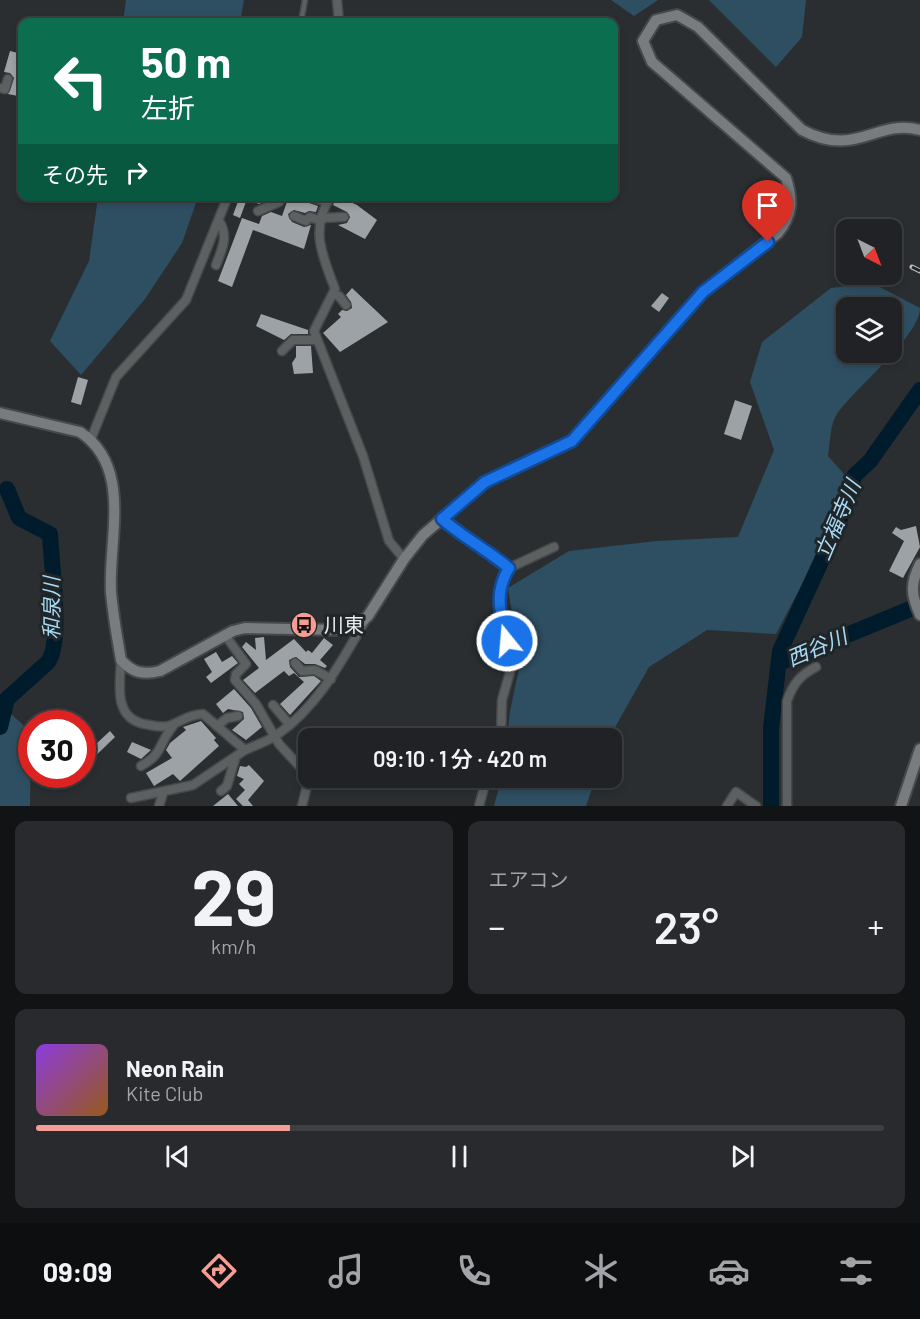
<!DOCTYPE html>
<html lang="ja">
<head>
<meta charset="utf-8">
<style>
  :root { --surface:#202225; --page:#282a2d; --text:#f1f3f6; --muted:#a2a4a7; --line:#3d3f42; --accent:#f59c95 }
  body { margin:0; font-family:Barlow,"Noto Sans JP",sans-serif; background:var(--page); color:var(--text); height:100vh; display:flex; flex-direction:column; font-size:22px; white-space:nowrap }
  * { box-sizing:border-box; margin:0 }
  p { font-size:20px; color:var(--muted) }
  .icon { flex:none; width:33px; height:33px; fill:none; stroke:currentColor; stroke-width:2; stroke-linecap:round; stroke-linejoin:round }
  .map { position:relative; height:806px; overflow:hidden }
  .sheet { display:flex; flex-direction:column; gap:15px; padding:15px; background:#121314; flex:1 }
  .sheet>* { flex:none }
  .banner { position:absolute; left:18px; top:18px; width:600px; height:183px; border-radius:12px; box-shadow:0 3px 9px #0003,0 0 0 2px var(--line); background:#0b6e4f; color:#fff; overflow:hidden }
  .needle { width:39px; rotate:138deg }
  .tools { position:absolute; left:836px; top:219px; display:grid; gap:12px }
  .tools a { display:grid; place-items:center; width:66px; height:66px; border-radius:12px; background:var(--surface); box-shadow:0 3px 9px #0003,0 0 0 2px var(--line); font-size:30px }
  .speed { position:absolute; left:18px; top:710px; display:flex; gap:12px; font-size:30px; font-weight:700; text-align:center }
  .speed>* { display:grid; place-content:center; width:78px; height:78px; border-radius:50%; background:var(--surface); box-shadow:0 3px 9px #0003,0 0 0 2px var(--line); line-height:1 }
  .speed .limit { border:9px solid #d22; background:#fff; color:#111 }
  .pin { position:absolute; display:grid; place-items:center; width:51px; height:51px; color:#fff; margin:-62px -26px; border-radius:50% 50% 50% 0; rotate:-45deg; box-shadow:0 0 6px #0007 }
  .pin .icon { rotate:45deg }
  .me { position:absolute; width:66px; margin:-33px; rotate:343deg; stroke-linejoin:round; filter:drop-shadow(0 0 4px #0008) }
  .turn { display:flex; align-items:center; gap:21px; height:126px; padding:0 24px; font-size:27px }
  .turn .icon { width:78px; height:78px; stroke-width:2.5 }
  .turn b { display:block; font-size:42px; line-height:51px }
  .then { display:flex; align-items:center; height:57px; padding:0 24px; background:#0003; gap:12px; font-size:22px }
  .big { font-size:45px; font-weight:600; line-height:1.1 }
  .sheet .card { flex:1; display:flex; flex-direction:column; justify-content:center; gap:9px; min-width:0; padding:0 21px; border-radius:12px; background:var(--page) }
  .sheet .dial { align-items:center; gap:0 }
  .dial b { font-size:78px; line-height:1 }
  .song { display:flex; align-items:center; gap:18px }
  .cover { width:72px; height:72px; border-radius:9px; background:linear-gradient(135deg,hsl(270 70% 55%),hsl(30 70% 35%)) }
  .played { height:6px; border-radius:3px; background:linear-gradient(90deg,var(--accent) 30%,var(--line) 30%) }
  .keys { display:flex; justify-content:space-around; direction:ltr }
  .heat { display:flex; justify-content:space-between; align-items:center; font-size:33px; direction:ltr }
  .sheet .tiles { flex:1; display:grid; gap:15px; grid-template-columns:1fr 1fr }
  .card:last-child { grid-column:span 2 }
  .trip { position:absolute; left:298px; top:728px; width:324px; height:60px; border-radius:12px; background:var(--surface); box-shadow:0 3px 9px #0003,0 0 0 2px var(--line); font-weight:600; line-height:60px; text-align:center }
  .dock { display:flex; height:96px; justify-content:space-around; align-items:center; background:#0d0e0f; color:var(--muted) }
  .dock .icon { width:42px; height:42px }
  .dock .current { color:var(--accent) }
  .dock b { font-size:27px; color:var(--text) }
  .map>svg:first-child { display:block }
  .green { fill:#2e4f62; fill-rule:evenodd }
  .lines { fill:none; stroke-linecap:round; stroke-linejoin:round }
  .river { stroke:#001c2c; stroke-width:16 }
  .building { fill:#9ca2a5 }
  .lane-casing { stroke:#45494b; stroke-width:7 }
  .street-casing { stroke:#45494b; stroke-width:11 }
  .secondary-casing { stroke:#45494b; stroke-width:14 }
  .lane { stroke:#5d6061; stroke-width:4 }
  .street { stroke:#5d6061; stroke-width:8 }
  .secondary { stroke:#787c7e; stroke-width:10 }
  .rail-casing { stroke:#bec1c3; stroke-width:5 }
  .rail { stroke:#202527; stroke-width:3; stroke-dasharray:9; stroke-linecap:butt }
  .route-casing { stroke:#114b97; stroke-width:15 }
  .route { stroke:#1a73e8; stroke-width:10 }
  .labels { text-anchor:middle; stroke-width:6; stroke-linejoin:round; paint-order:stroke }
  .poi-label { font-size:20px; fill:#e9ecee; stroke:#202527; text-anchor:start }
  .water-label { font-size:21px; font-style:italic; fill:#a8daf7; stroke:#202527 }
</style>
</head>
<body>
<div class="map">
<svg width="920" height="806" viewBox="0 0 920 806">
  <rect width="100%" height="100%" fill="#2a2e31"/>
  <g class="green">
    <polygon points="126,0 244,0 240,22 123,22"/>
    <polygon points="611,0 658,0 634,16"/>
    <polygon points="709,0 806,0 802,37 776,67"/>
    <polygon points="98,197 198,197 182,243 145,299 81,375 50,341 89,261"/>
    <path d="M872 283 920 308C920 336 854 389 837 414 830 424 830 444 828 456L851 482 831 529 776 634 707 630 649 667 609 738H507L510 711 520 664 508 588 569 551 657 541 738 537 774 450 750 382 762 342 831 288ZM846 308H891V352H846Z"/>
    <polygon points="0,704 31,732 30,806 0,806"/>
    <polygon points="502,777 596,777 586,806 494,806"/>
  </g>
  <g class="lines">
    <g class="river">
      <polyline points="779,663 920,605"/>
      <path d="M0 727 7 699 48 662C63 642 51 563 50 534L19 518 7 489"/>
      <polyline points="771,806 771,728 780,651 837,527 855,475 870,461 920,390"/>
    </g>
  </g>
  <g class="building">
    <polygon points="10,51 22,54 17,84 20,85 18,96 8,94 14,78 10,73 4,72"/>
    <polygon points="240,196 266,196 265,201 259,204 247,199 240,218 233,215"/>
    <polygon points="289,196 302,196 306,202 318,206 316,212 309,211 305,213 294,210 288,214 292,222 304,227 311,225 304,249 253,230 232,287 218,281 242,218 259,224 262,216 271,212 282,216"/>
    <polygon points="337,196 357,205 377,220 365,239 338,225 347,223 350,217 347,212 333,205"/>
    <polygon points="352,288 388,322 340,352 323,333 341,317 338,314 342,310 347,311 352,308 351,302 346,295"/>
    <polygon points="662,293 669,298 659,312 651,306"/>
    <polygon points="261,314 308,330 308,334 291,334 284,340 256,326"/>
    <polygon points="296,346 311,346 313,373 294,374 292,363 296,357"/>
    <polygon points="78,377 88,380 81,405 71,402"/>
    <polygon points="735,400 752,406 741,440 724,434"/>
    <polygon points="916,526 920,547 903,578 889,571 904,541 892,533 896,527 901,530"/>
    <polygon points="264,637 266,660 294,639 306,652 308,650 312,653 324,638 333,645 320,660 327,666 325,668 315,664 305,664 296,657 289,660 290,667 299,677 314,676 321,681 290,715 280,704 304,682 294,673 289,676 284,671 255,693 243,680 259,668 242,647 246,642 256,650 255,638"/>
    <polygon points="216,652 222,662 232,656 238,663 211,683 206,677 212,672 204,659"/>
    <polygon points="234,689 251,708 262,727 246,740 232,730 244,719 243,712 228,709 223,713 216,704"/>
    <polygon points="201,721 216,738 214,740 219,746 180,781 173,774 154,786 146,773 172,758 166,750 170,743 186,730 183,727"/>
    <polygon points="110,731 115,737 82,769 82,757"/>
    <polygon points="132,742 151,750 141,759 127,752"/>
    <polygon points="249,765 264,781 248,800 253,806 243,806 236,799 245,790 239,784 244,779 237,776 240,766 246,767"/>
    <polygon points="228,794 238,806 213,806"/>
  </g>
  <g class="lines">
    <g class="lane-casing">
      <polyline id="lane" points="301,22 305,0"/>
    </g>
    <g class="street-casing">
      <g id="street">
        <polyline points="337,0 339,22"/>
        <polyline points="0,88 5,89 8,79"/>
        <polyline points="308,196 327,202"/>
        <path d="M331 196C309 229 323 257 335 289L314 331 363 456 389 541 404 559"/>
        <polyline points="258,211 279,202 283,196"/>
        <polyline points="294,216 306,221 310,217 321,221"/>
        <polyline points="322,218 344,217"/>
        <path d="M216 265C222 249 229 236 219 221"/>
        <polyline points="333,294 339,296 346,305"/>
        <polyline points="282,351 293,340 317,340"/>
        <polyline points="91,439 116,377 186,300 228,196"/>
        <path d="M442 519C463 537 487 550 509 568L502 580 498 600 499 613 512 665 502 700 501 738"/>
        <polyline points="509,568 554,547"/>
        <polyline points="225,635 246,664 236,674 235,680 256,704 279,744 303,770 307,786 302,806"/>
        <path d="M121 660C120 684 113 717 144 724 151 725 161 728 168 726 182 722 186 715 203 714L245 750C256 745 269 741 278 734 318 706 341 662 365 621"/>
        <polyline points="295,663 302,671 315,670 331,679"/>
        <polyline points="273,705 289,724"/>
        <polyline points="217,726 227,718 238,716"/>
        <path d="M141 766C164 753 158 744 173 726"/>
        <polyline points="221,791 227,786 235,759"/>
        <polyline points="131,798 193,785 245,750"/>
        <polyline points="159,806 163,793"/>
        <polyline points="479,806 487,777"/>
        <polyline points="727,806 736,792 756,806"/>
        <path d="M787 806V701C793 684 800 675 816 667"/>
      </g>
    </g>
    <g class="secondary-casing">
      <g id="secondary">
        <path d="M0 413 80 432C133 467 108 539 111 592 113 615 117 637 121 660 133 673 143 675 160 671L233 631 245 628 341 630 357 626 368 616 404 559 423 535 485 482 572 441 703 292 778 233C793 214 793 200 786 178L652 62 643 41 656 20 677 15 698 27 802 130C857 159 876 118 920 130"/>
        <path d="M920 564C910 584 911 595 920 615"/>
        <polyline points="901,806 920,749"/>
      </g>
    </g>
    <use href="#lane" class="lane"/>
    <use href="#street" class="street"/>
    <use href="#secondary" class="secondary"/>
    <g class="rail-casing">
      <polyline id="rail" points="912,267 920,271"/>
    </g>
    <use href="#rail" class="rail"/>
  </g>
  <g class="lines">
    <g class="route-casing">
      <path id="route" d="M507 641C501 614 493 594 509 568 487 550 463 537 442 519L485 482 572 441 703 292 768 242"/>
    </g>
    <use href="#route" class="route"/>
  </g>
  <defs>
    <g id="bus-disc" transform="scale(1.35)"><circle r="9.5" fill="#f59c95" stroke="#202527"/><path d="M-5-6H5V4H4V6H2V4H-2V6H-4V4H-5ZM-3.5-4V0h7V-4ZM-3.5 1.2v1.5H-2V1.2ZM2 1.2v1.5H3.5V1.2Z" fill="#111"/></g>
  </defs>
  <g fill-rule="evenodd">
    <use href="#bus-disc" x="304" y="625"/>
  </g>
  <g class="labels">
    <g class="poi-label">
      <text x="324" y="632">川東</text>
    </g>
    <g class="water-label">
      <text transform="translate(838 520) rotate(-67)" y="7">立福寺川</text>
      <text transform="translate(52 608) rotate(-90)" y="7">和泉川</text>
      <text transform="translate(817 648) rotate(-23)" y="7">西谷川</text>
    </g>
  </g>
</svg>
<div class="tools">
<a><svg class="needle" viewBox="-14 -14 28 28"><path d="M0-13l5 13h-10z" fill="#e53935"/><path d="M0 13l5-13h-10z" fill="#a2a4a7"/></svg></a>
<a><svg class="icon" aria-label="layers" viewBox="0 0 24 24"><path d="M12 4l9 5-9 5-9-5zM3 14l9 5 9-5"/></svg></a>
</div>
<div class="speed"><div class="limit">30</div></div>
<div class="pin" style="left:768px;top:242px;background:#d93025"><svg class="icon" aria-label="arrive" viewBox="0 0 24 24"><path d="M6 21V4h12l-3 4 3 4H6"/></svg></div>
<svg class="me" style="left:507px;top:641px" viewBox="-20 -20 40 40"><circle r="17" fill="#1a73e8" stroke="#fff" stroke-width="3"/><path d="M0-11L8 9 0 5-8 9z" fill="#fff"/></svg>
<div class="trip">09:10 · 1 分 · 420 m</div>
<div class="banner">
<div class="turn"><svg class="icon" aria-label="left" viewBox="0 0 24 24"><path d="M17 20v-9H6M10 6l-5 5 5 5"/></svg><div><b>50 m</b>左折</div></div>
<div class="then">その先<svg class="icon" aria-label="right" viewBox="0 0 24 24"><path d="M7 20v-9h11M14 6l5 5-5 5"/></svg></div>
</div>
</div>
<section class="sheet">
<div class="tiles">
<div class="card dial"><b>29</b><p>km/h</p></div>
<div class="card"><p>エアコン</p>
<div class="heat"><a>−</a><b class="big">23°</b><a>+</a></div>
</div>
<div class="card">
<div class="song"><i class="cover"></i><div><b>Neon Rain</b><p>Kite Club</p></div></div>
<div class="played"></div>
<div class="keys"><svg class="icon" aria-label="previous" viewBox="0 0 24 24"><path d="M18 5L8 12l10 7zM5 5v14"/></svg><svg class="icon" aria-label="pause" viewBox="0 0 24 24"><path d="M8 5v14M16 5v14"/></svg><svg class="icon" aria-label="next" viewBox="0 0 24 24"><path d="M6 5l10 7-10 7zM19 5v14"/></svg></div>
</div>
</div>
</section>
<nav class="dock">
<b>09:09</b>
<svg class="icon current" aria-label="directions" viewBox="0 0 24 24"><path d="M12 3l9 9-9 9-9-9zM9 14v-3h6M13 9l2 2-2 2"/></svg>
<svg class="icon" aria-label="music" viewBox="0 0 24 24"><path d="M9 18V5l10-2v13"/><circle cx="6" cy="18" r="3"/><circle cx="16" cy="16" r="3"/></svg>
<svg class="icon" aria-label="phone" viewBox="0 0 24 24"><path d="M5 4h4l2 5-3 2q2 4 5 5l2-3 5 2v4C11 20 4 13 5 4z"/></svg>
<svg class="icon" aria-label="climate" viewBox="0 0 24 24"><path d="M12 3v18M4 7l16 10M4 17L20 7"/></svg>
<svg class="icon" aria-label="car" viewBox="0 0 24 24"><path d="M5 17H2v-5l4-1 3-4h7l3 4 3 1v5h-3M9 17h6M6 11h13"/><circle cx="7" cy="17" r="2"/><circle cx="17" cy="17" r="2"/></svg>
<svg class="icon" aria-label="filters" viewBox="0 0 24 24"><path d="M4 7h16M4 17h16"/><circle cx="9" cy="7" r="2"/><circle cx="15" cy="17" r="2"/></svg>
</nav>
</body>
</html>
